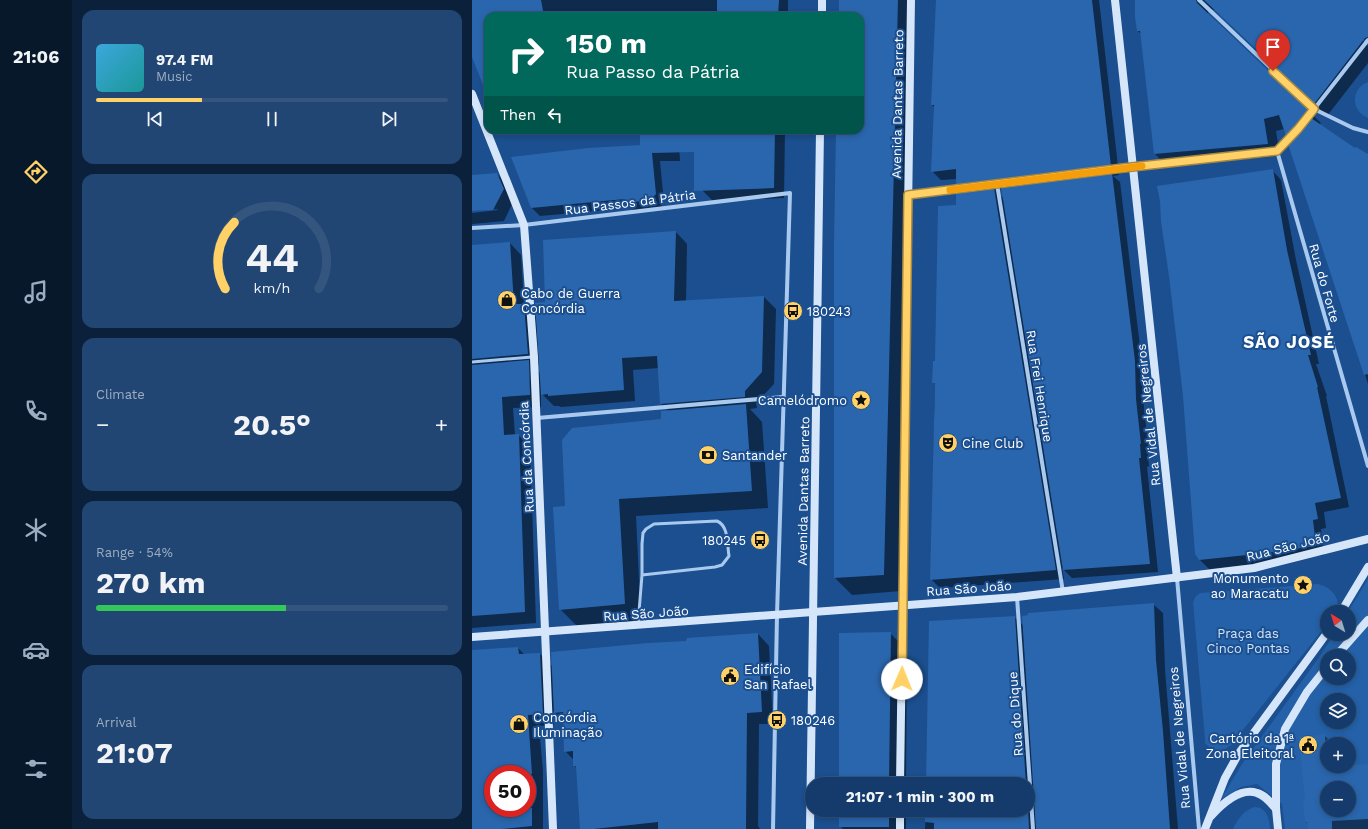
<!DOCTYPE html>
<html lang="en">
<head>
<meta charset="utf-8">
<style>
  :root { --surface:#143b6b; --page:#214673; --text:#f1f3f6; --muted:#9dadc1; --line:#33557e; --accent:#ffd166 }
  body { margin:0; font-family:"Work Sans",sans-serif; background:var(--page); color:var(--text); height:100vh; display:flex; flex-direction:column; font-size:15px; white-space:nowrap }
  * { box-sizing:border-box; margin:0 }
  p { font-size:13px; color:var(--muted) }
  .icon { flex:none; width:22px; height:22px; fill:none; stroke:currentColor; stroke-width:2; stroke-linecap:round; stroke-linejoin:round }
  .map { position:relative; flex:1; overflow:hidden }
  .details { display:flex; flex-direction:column; gap:10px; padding:10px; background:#0b203b; width:400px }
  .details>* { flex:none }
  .guide { position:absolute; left:12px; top:12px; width:380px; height:122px; border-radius:12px; box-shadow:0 2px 6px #0003,0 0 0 1px var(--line); background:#00695c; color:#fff; overflow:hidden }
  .needle { width:26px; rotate:322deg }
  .buttons { position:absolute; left:848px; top:605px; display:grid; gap:8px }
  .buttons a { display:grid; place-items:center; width:36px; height:36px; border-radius:50%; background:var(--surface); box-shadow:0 2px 6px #0003,0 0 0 1px var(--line); font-size:20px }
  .speed { position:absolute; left:12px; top:765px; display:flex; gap:8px; font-size:20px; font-weight:700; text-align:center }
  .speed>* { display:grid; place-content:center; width:52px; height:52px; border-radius:50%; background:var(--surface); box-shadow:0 2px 6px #0003,0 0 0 1px var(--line); line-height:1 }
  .speed .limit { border:6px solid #d22; background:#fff; color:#111 }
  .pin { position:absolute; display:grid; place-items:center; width:34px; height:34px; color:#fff; margin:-41px -17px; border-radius:50% 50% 50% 0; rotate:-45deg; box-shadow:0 0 4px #0007 }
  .pin .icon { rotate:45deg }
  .me { position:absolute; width:44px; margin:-22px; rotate:1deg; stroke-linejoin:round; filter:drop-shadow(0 0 3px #0008) }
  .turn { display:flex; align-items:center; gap:14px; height:84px; padding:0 16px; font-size:18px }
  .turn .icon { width:52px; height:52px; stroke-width:2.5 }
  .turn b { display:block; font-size:28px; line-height:34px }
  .then { display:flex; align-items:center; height:38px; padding:0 16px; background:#0003; gap:8px; font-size:15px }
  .big { font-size:30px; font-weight:700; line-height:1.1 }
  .details .widget { flex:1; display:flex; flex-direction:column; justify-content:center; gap:6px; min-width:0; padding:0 14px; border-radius:12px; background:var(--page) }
  .details .dial { align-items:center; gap:0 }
  .dial svg { height:104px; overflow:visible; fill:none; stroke:var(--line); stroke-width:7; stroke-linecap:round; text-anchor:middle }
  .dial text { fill:var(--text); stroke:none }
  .song { display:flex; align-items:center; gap:12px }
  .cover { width:48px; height:48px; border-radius:6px; background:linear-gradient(135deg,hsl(200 70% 55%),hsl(180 70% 35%)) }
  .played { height:4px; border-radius:2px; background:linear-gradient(90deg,var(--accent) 30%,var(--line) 30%) }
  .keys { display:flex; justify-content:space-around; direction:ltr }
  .heat { display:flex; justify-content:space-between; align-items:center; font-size:22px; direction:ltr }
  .charge { height:6px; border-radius:3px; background:linear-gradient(90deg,#34c759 54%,var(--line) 0) }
  .trip { position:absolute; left:333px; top:777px; width:230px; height:40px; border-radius:20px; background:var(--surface); box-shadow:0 2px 6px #0003,0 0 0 1px var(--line); font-weight:700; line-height:40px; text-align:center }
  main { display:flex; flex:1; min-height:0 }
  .dock { display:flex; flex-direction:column; width:72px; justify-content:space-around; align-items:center; background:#08182b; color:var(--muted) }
  .dock .icon { width:28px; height:28px }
  .dock .current { color:var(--accent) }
  .dock b { font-size:18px; color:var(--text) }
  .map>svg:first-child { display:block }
  .green { fill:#2461a8; fill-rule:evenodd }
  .shadow { fill:#0007; fill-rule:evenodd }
  .building { fill:#2a66ad; fill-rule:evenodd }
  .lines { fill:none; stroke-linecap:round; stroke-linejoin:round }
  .lane { stroke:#a9c9ee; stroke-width:3 }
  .street { stroke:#a9c9ee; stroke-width:4 }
  .secondary { stroke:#d6e6fa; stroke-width:8 }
  .route-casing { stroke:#a68842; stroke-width:10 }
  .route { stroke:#ffd166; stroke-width:7 }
  .slow { stroke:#f59e0b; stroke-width:7 }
  .labels { text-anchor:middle; stroke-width:4; stroke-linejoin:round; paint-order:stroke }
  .street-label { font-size:13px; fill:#fff; stroke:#1b4f8f }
  .poi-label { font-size:13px; fill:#fff; stroke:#1b4f8f; text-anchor:start }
  .park-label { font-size:13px; fill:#cfe3fa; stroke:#1b4f8f }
  .district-label { font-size:17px; font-weight:bold; letter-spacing:1px; fill:#fff; stroke:#1b4f8f }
</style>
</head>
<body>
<main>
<nav class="dock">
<b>21:06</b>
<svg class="icon current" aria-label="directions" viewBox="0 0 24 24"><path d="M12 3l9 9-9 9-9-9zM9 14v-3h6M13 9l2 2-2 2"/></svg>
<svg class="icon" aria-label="music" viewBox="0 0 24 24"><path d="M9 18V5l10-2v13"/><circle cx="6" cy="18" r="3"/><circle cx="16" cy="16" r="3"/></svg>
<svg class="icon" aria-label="phone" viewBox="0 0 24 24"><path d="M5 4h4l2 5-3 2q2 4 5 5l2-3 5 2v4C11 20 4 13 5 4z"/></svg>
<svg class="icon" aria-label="climate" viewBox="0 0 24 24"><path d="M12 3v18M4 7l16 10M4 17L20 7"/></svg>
<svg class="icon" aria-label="car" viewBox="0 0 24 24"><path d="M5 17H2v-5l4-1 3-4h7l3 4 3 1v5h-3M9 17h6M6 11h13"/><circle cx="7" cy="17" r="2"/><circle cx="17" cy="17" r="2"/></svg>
<svg class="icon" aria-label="filters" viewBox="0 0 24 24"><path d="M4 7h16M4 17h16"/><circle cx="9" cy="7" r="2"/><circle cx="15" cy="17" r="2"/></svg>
</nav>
<section class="details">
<div class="widget">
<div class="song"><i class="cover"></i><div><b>97.4 FM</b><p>Music</p></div></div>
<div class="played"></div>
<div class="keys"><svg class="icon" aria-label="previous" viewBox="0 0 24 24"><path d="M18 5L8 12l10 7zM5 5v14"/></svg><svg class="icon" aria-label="pause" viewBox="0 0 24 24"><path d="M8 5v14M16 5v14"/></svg><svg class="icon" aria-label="next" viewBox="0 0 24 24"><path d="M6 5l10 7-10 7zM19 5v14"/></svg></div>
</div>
<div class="widget dial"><svg viewBox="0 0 100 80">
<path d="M14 69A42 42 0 1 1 86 69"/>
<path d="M14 69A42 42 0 0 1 21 18" stroke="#ffd166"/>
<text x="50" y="56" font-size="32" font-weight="700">44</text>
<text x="50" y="72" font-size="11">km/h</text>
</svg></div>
<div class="widget"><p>Climate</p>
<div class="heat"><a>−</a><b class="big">20.5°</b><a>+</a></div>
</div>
<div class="widget"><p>Range · 54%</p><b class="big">270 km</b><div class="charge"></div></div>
<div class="widget"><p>Arrival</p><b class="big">21:07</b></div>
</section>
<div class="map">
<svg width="896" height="829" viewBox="0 0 896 829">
  <rect width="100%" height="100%" fill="#1b4f8f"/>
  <g class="green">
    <path d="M896 82V118C879 111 878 89 896 82Z"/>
    <path d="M896 579V829H813L810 804 785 784 769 787 749 799 770 764 848 656 862 634H877L876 612ZM855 656H877V678H855ZM855 700H877V722H855ZM855 744H877V766H855ZM855 788H877V810H855Z"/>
    <path d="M846 584C859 587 870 598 864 612H855V624L759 745 750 751 739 749 733 743V739L721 603 723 597 728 593Z"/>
    <path d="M782 807C795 807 797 818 798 829H761C766 819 771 811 782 807Z"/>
  </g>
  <g class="shadow">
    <polygon points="0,0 316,0 316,16 16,16 16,95 0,53"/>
    <polygon points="368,0 443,0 429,591 380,595 363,578 363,242 365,130 388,130 388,16 368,16"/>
    <path d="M465 0H627L647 175 641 176 648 182 671 371 672 408 677 452H676L677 466 675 467 686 572 600 578 590 568 592 579 468 588 459 579 463 384 462 382 485 206 492 192 485 185V179L469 180 460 171 463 108 460 105ZM530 189 532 199 523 190Z"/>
    <polygon points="664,0 896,0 896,39 891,40 896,46 896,63 855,116 743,10 737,9 736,13 736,15 849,123 847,125 896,157 896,384 820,141 815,136 812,129 804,131 808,156 695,166 683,154 669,34 666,31"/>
    <polygon points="169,130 206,130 208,161 188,161 192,203 186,209 162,211 159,208 68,216 59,207 169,146"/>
    <polygon points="230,130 313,130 312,198 241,201 231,191"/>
    <polygon points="800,170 809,180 824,260 847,364 844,364 855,396 854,396 877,507 852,512 854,528 849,529 852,555 803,562 737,569 728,560"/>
    <polygon points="25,174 36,185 42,200 32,221 0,224 0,213 26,210 25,209 0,211 0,176"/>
    <path d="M204 232 215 244 214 302 292 297 304 309 302 384 284 403 285 408 278 409 290 422 296 508 164 516 169 621 105 626 88 609 94 507 190 420 197 411 189 404 187 368 161 370 163 401 89 407 87 406H82L69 393V407L41 408 43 435H46L58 446 64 623 0 628V246L38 243 49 255 52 305 65 318 74 303ZM68 365 69 374 61 366Z"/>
    <polygon points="681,604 691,613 693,670 706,829 453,829 454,810 556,810 556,784 454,784 542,617 552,626"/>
    <polygon points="418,633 435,650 434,784 368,784"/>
    <path d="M286 634 297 646 301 724H287L286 826 288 829H109L105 768 102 765V760L93 751V722L81 711 82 725 67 726 71 771V829H0V651L46 648 53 655 68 654 81 667 215 642ZM21 774H55V808H21Z"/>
    <path d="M852 735 861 744H855V766L896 765V829H837L836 824 834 822V802ZM855 788H877V810H855Z"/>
    <polygon points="368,810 434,810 434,829 371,829 368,826"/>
  </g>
  <g class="building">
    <polygon points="0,0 69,0 72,16 16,16 15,95 0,57"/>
    <polygon points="245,0 307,0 306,16 245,16"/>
    <polygon points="367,0 426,0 412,575 362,578 362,242 364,130 388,130 388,16 367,16"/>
    <polygon points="464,0 620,0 639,166 484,185 484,169 459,172 462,105 459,105"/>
    <polygon points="663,0 724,0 725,3 837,109 814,136 807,115 792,119 796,144 682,154 668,31 665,31 663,17"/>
    <polygon points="732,0 896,0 896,37 893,38 842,104"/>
    <polygon points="839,118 883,148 884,147 896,154 896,374 892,375 816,144"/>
    <polygon points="168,130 303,130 302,188 222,191 222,152 180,153 184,194 178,200 152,203 153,199 59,208 39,157 116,148 168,145"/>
    <polygon points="801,169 815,250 839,355 836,355 846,387 845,387 869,498 843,503 846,519 841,520 844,546 794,553 727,560 723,554 711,396 697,276 689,222 688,201 685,186"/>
    <polygon points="25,173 32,189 21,210 0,211 0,175"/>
    <polygon points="640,173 663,361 664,399 669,444 668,444 669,458 667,458 678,564 591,570 529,187"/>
    <polygon points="522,188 584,570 458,580 463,383 460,383 461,361 463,361 466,206 484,205 484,192"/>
    <polygon points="204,231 202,301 292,296 290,372 273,391 273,397 188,404 185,356 150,358 152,390 76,396 76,394 69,395 63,303 73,302 71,240"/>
    <polygon points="38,242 42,304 52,304 56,354 0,359 0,245"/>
    <polygon points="57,360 58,395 30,397 32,435 47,434 53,612 0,616 0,365"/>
    <polygon points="274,404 280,491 147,499 153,604 87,610 81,507 93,506 90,440 100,428 189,419 189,411"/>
    <polygon points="682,603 684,660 691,731 698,829 564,829 550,616 556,615 556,613"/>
    <polygon points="543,616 554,784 454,784 457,621"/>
    <polygon points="419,632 417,784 367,784 367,633"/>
    <polygon points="286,633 290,712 275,713 274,829 186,829 186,822 122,829 108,829 104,766 101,766 101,751 92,752 91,712 82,713 79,652 176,643 214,641 215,638"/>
    <polygon points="46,647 47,654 68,653 71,714 56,715 60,774 21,774 21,808 60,808 60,826 30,829 0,829 0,650"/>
    <path d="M853 734 855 767 896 764V819L860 821V829H836L835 822H833L831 801H833L827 737ZM855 788H877V810H855Z"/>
    <polygon points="556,807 557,829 462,829 462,823 453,822 453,810 556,810"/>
    <rect x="367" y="810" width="50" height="17"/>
  </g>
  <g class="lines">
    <g class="lane">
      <polyline points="0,362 60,357"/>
      <path d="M166 624 170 575V544L171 533 174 529 182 524 245 521C257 526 255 545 257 556L250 565 243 567 170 575"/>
    </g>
    <g class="street">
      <polyline points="727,0 842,109 881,128 896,132"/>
      <polyline points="805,151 896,466"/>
      <polyline points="525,184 591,592"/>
      <polyline points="436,195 651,168 805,151 832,122 896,40"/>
      <polyline points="0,228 52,225 318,193 305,615 301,829"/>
      <polyline points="65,418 311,397"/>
      <polyline points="705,578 727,829"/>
      <polyline points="545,597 561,829"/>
    </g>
    <g class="secondary">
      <polyline points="643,0 705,578"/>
      <polyline points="350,16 350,0"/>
      <polyline points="0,94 52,225 62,357 81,829"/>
      <polyline points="869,612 896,567"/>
      <polyline points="0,637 545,597 782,568 896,539"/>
      <polyline points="864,656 896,620"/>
      <polyline points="428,784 439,0"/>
      <path d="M739 816C750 804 768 787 785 793 793 795 799 803 804 809"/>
      <polyline points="338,829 348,130"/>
      <polyline points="428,829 428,810"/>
      <polyline points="733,829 753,778 767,753 855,633"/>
      <polyline points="806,829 804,809 804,764 813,729 835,692 855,667"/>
    </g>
  </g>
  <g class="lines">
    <g class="route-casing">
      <polyline id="route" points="430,679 436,195 651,168 805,151 826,129 842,109 801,71"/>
    </g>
    <use href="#route" class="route"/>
    <polyline class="slow" points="478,190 670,166"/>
  </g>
  <defs>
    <g id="shop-disc" transform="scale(1)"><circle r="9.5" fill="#ffd166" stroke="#1b4f8f"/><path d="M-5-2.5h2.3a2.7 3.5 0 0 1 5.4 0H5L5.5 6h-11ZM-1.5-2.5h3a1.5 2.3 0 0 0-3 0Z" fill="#111"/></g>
    <g id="bus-disc" transform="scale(1)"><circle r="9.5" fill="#ffd166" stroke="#1b4f8f"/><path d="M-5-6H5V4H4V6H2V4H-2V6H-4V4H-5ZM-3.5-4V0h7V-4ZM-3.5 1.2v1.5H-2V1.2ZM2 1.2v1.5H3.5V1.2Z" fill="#111"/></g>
    <g id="sight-disc" transform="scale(1)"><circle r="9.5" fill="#ffd166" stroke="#1b4f8f"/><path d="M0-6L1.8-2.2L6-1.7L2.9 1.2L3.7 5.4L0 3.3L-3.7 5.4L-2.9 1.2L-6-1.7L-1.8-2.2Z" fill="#111"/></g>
    <g id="theatre-disc" transform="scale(1)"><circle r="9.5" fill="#ffd166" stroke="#1b4f8f"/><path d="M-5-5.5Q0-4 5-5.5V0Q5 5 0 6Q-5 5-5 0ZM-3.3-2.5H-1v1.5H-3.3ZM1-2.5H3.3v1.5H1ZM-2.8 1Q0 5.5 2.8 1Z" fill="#111"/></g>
    <g id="bank-disc" transform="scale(1)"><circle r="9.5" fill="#ffd166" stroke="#1b4f8f"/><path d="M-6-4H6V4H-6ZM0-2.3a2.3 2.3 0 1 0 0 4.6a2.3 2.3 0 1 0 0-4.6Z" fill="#111"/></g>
    <g id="civic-disc" transform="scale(1)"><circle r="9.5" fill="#ffd166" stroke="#1b4f8f"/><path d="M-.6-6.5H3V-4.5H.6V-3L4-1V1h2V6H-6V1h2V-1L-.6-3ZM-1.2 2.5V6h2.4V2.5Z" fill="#111"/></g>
  </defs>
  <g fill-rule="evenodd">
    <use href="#shop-disc" x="35" y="300"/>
    <use href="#bus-disc" x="321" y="311"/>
    <use href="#sight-disc" x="389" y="400"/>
    <use href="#theatre-disc" x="476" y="443"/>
    <use href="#bank-disc" x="236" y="455"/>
    <use href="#bus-disc" x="288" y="540"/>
    <use href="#sight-disc" x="831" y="585"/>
    <use href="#civic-disc" x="258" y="676"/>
    <use href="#bus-disc" x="305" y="720"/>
    <use href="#shop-disc" x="47" y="724"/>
    <use href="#civic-disc" x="836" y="745"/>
  </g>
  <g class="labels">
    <g class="street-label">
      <text transform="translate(425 104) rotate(-89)" y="5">Avenida Dantas Barreto</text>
      <text transform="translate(158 202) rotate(-7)" y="5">Rua Passos da Pátria</text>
      <text transform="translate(853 283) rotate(74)" y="5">Rua do Forte</text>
      <text transform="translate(568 386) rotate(81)" y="5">Rua Frei Henrique</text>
      <text transform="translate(676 415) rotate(-96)" y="5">Rua Vidal de Negreiros</text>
      <text transform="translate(54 457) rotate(-93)" y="5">Rua da Concórdia</text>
      <text transform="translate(331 491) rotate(-89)" y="5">Avenida Dantas Barreto</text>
      <text transform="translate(816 546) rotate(-14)" y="5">Rua São João</text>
      <text transform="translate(497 588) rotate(-4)" y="5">Rua São João</text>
      <text transform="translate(174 613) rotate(-4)" y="5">Rua São João</text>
      <text transform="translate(543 714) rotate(-94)" y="5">Rua do Dique</text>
      <text transform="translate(707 738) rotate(-95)" y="5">Rua Vidal de Negreiros</text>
    </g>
    <g class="poi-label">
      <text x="49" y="298">Cabo de Guerra<tspan x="49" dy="15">Concórdia</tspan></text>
      <text x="335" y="316">180243</text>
      <text x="375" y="405" text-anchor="end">Camelódromo</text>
      <text x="490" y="448">Cine Club</text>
      <text x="250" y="460">Santander</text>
      <text x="274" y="545" text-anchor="end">180245</text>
      <text x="817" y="583" text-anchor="end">Monumento<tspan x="817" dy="15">ao Maracatu</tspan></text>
      <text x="272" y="674">Edifício<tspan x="272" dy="15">San Rafael</tspan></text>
      <text x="61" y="722">Concórdia<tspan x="61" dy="15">Iluminação</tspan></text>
      <text x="319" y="725">180246</text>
      <text x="822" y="743" text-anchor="end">Cartório da 1ª<tspan x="822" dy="15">Zona Eleitoral</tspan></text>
    </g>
    <g class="park-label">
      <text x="776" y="638">Praça das<tspan x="776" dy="15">Cinco Pontas</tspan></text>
    </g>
    <g class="district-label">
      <text x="817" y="348">SÃO JOSÉ</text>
    </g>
  </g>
</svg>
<div class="buttons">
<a><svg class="needle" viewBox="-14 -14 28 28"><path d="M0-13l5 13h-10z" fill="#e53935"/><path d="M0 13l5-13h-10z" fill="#9dadc1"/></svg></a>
<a><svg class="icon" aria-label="search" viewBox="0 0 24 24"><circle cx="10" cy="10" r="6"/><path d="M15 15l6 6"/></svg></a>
<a><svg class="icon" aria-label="layers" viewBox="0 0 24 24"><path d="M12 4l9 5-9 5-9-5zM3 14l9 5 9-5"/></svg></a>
<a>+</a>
<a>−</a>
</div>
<div class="speed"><div class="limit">50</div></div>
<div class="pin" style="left:801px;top:71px;background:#d93025"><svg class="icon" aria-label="arrive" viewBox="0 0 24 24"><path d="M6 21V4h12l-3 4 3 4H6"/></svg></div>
<svg class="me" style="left:430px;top:679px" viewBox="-20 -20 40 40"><circle r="19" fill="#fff"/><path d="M0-13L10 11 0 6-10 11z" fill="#ffd166"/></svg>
<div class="trip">21:07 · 1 min · 300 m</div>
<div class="guide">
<div class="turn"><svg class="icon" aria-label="right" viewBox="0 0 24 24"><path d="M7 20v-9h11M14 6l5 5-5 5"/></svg><div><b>150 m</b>Rua Passo da Pátria</div></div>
<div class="then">Then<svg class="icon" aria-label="left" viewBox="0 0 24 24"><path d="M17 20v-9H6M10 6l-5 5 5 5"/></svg></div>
</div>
</div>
</main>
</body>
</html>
